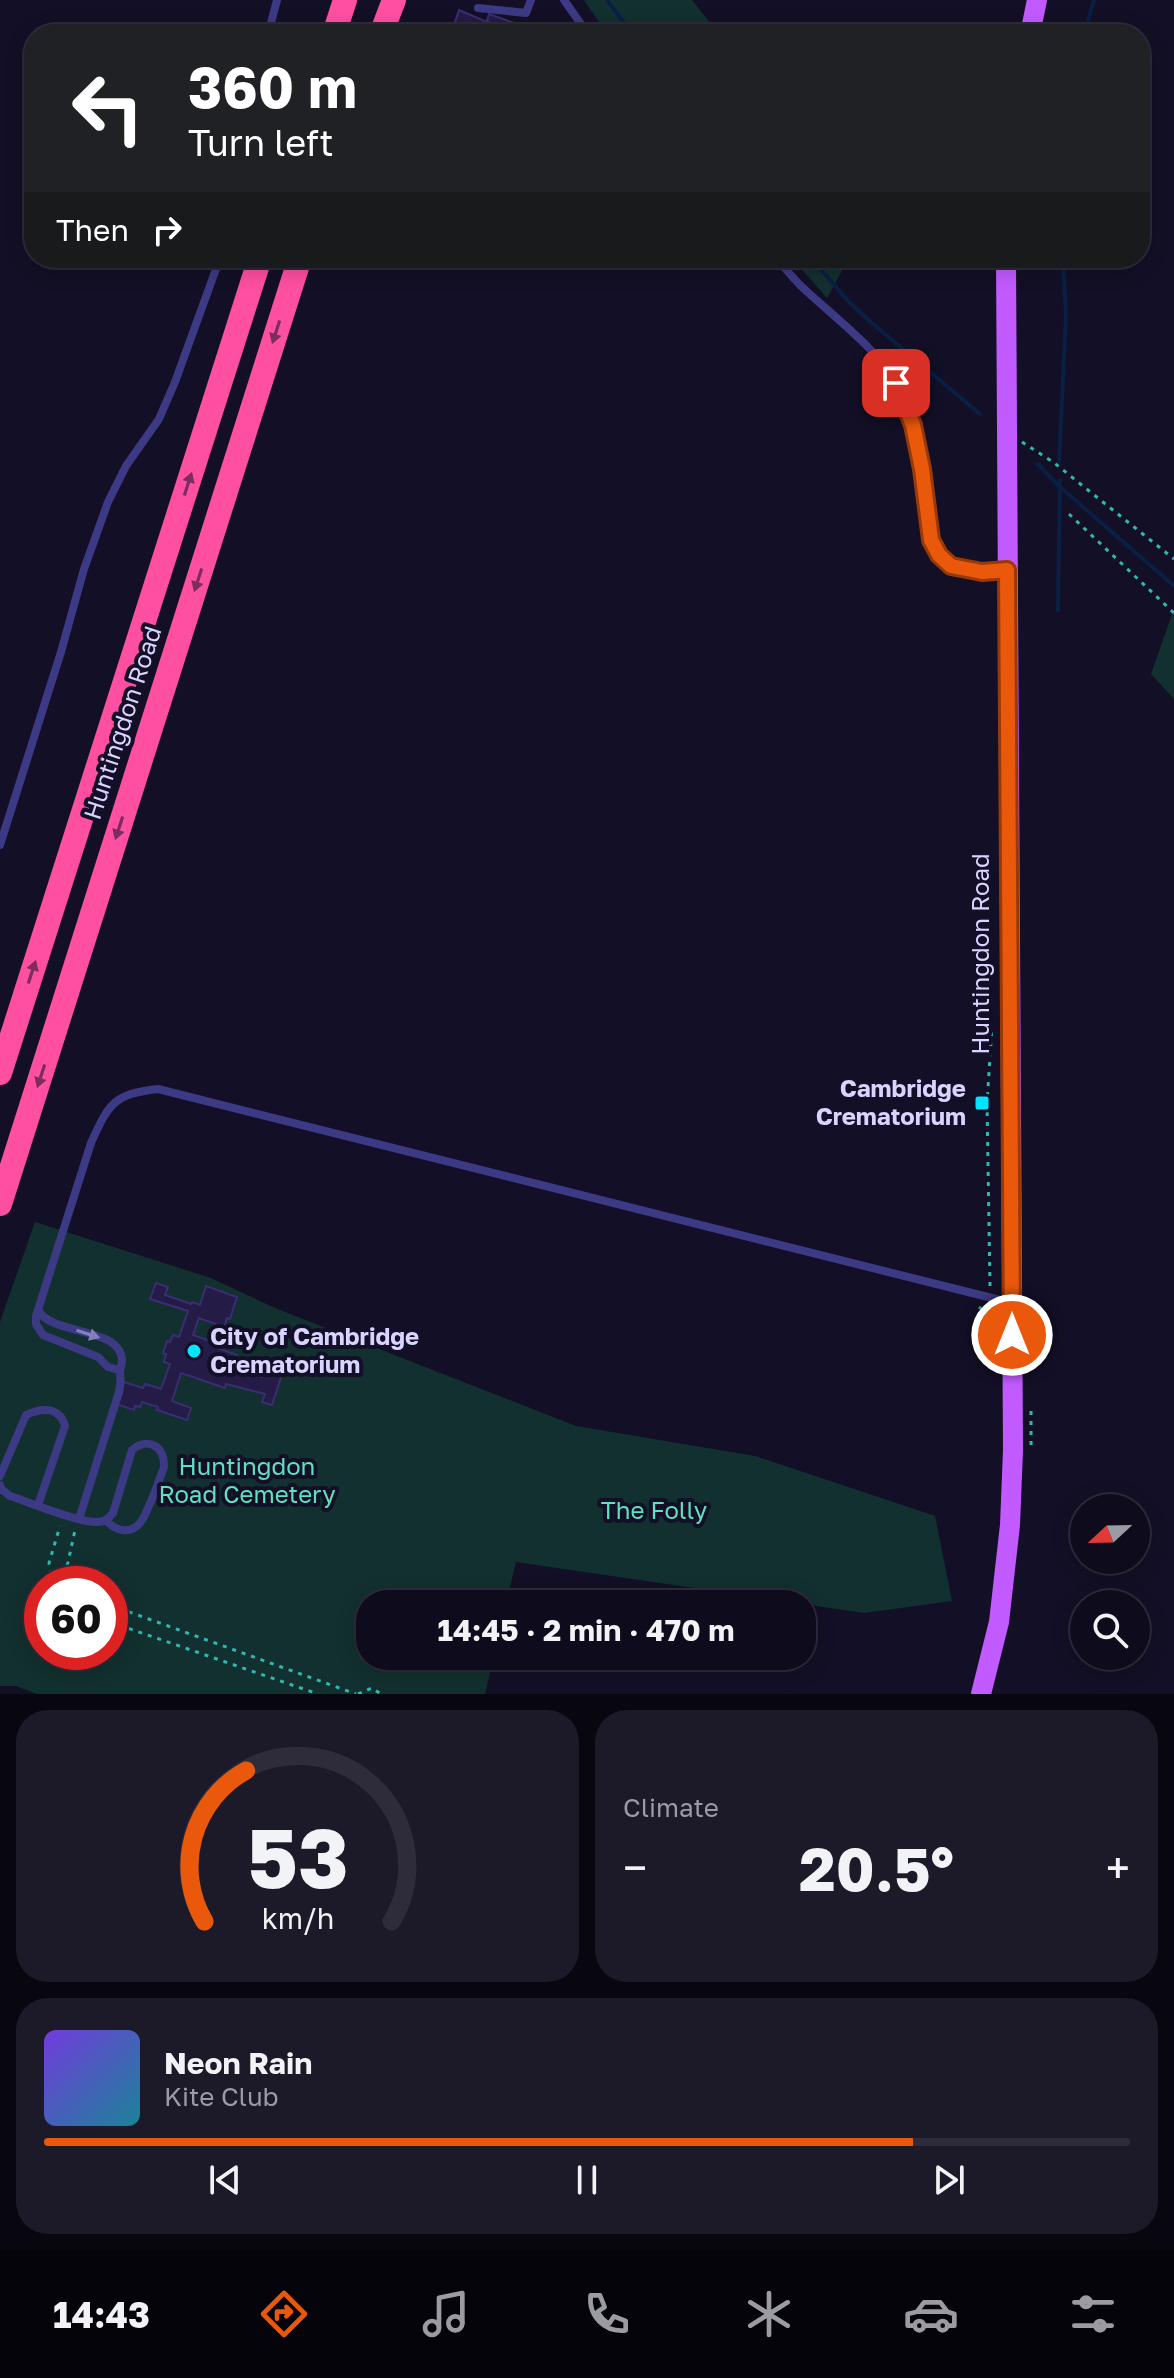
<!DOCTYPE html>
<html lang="en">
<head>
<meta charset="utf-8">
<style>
  :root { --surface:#0e0b1c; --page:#1c1929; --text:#f1f3f6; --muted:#9b9ba3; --line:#2e2b3b; --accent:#ea580c }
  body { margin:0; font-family:"Golos Text",sans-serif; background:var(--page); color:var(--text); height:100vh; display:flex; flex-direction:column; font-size:30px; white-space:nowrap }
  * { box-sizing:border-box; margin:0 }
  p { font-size:26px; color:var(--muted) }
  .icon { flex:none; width:44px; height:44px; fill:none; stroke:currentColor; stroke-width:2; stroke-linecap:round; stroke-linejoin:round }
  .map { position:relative; height:1694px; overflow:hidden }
  .panel { display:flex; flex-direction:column; gap:16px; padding:16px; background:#08060f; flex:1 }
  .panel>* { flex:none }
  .guide { position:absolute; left:24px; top:24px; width:1126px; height:244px; border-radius:32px; box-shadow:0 4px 20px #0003,0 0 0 2px var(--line); background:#202124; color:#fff; overflow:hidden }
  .needle { width:52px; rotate:248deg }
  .tools { position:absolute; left:1070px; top:1494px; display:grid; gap:16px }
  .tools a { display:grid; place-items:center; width:80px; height:80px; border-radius:50%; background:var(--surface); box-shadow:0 4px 20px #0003,0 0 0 2px var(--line); font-size:40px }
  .speed { position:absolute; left:24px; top:1566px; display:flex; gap:16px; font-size:40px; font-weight:700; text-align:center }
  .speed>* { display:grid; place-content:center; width:104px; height:104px; border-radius:50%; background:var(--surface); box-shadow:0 4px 20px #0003,0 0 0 2px var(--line); line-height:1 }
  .speed .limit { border:12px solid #d22; background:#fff; color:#111 }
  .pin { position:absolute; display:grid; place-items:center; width:68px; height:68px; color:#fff; margin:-34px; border-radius:16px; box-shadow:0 4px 12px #0006 }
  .me { position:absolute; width:88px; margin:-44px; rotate:0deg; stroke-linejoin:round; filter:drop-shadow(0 0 6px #0008) }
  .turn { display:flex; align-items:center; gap:28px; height:168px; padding:0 32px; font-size:36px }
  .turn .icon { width:104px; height:104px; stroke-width:2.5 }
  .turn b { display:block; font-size:56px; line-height:68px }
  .then { display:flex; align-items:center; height:76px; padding:0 32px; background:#0003; gap:16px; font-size:30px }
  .big { font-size:60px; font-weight:700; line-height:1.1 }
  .panel .tile { flex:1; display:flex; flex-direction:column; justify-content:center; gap:12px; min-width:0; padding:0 28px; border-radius:32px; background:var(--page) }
  .panel .dial { align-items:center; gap:0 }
  .dial svg { height:208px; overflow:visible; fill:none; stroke:var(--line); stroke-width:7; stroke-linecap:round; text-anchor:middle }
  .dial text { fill:var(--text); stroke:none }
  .song { display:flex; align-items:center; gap:24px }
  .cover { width:96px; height:96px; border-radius:12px; background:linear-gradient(135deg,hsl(260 70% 55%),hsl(190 70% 35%)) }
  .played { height:8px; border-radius:4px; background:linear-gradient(90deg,var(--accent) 80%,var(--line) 80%) }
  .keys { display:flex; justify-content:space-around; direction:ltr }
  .heat { display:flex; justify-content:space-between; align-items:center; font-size:44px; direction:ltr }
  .panel .tiles { flex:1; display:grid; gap:16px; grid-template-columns:1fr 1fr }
  .tile:last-child { grid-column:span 2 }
  .trip { position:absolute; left:356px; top:1590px; width:460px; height:80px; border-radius:32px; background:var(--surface); box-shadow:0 4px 20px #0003,0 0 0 2px var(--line); font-weight:700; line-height:80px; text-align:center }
  .menu { display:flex; height:128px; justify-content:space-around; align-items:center; background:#06040b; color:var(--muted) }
  .menu .icon { width:56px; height:56px }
  .menu .selected { color:var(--accent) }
  .menu b { font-size:36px; color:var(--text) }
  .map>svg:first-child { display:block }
  .green { fill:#12302f; fill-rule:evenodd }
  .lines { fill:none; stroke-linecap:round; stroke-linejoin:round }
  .stream { stroke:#0a1f44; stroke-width:4 }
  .building { fill:#241b47; stroke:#3b2d73; stroke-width:2 }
  .path { stroke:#2fb8b0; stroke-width:3; stroke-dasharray:4 6; stroke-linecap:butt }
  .lane { stroke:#3d3a85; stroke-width:8 }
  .primary { stroke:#c25bff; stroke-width:20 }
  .highway { stroke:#ff4fa3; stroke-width:24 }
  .oneway { fill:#7d2c5e }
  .oneway2 { fill:#837fbc }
  .route-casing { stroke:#983908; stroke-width:20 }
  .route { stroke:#ea580c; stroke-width:14 }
  .poi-dot { fill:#00e5ff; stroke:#130f26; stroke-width:3 }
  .labels { text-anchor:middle; stroke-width:8; stroke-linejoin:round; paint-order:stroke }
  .street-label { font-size:24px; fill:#d9d4ff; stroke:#130f26 }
  .poi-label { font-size:24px; font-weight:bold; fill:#d9d4ff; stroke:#130f26; text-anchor:end }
  .park-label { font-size:24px; fill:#5fe0c0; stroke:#130f26 }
</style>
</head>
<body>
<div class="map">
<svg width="1174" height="1694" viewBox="0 0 1174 1694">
  <rect width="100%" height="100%" fill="#130f26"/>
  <g class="green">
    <polygon points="584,0 692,0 719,34 607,34"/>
    <polygon points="792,258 849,258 827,298"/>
    <polygon points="1174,609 1174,699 1151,674"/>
    <path d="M35 1222 211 1278 275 1308 576 1426 755 1456 935 1516 952 1601 864 1613 516 1562 506 1604H370V1656H494L485 1694H37L16 1686H0V1322ZM42 1584H110V1652H42Z"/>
  </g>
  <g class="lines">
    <g class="stream">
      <polyline points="607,0 632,34"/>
      <polyline points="1084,34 1094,0"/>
      <polyline points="811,258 849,302 873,324 980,414"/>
      <polyline points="1059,462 1066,316 1063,258"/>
      <polyline points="1038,464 1059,486 1174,586"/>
      <polyline points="1058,610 1060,480"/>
    </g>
  </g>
  <g class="building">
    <polygon points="459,10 494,25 491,34 451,34"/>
    <polygon points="489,14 534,30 533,34 492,34 495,25 487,21"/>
    <polygon points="156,1283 168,1287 165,1295 191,1304 192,1302 200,1305 206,1286 237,1297 230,1319 227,1318 224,1327 199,1318 193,1335 218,1344 217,1348 237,1355 235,1362 257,1369 255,1375 262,1377 265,1368 282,1374 272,1405 262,1402 265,1394 226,1384 225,1388 181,1373 172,1401 191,1408 187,1420 157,1410 158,1407 142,1402 140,1407 135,1406 134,1410 116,1404 124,1382 143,1388 145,1384 161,1389 170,1364 164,1362 166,1354 163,1353 167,1341 170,1342 173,1335 179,1337 188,1311 150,1299"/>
  </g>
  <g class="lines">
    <g class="path">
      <polyline points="1022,442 1053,462 1174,559"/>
      <polyline points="1069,514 1174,613"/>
      <polyline points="990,1286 987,1103 992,1026"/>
      <polyline points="979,1307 987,1314 995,1335"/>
      <polyline points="1031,1445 1031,1409"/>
      <polyline points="54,1584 49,1563 60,1526"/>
      <polyline points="74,1584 67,1567 75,1530"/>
      <polyline points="110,1605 356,1694"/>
      <polyline points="110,1622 318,1694"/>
      <polyline points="358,1694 372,1688 381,1694"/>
    </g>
    <g class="lane">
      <polyline points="564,0 588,34"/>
      <polyline points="478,8 526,13 531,0"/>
      <polyline points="268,34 277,0"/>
      <path d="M776 258C784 267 792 277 801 286 829 313 882 352 898 387 909 414 918 441 923 469 927 494 924 533 938 553 952 574 984 572 1006 570"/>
      <polyline points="0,845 61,652 84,569 108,502 126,466 159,419 175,382 220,258"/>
      <path d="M38 1310C52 1336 120 1326 122 1360 122 1364 120 1369 120 1373 121 1380 121 1384 119 1392L79 1519"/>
      <path d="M119 1370 108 1367 98 1357 43 1335 36 1324V1316L91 1143C109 1103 114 1094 158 1089L1012 1303"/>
      <path d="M0 1476 26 1415C42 1407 60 1407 65 1426L38 1505"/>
      <path d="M0 1485 1 1489 10 1496C29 1502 79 1523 97 1522 105 1522 108 1519 113 1513L132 1450C149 1436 165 1447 164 1467 159 1481 148 1513 140 1523 130 1535 115 1531 106 1520"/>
    </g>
    <g class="primary">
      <polyline points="1030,34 1037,0"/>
      <polyline points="981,1694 999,1622 1010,1525 1013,1450 1006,258"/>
    </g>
    <g class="highway">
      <polyline points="334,34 345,0"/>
      <polyline points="381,34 394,0"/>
      <polyline points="0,1073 260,258"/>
      <polyline points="0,1204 300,258"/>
    </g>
  </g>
  <defs><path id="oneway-solid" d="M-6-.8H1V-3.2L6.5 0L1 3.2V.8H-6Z" transform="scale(2)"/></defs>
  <g class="oneway">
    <use href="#oneway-solid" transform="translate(276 332) rotate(108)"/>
    <use href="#oneway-solid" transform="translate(188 484) rotate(-72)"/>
    <use href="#oneway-solid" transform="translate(198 580) rotate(108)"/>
    <use href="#oneway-solid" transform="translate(119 828) rotate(108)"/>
    <use href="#oneway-solid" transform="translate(32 972) rotate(-72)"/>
    <use href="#oneway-solid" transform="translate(41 1076) rotate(108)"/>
  </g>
  <use class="oneway2" href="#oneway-solid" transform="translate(88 1334) rotate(18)"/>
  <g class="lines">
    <g class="route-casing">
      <polyline id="route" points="896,383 913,425 922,469 931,540 939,555 951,566 982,572 1007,570 1012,1335"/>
    </g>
    <use href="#route" class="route"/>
  </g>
  <g class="poi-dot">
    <rect x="974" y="1095" width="16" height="16" rx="4"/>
    <circle cx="194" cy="1351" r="8"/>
  </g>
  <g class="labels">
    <g class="street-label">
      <text transform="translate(123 723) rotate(-72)" y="8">Huntingdon Road</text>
      <text transform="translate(981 954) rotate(-90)" y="8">Huntingdon Road</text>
    </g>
    <g class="poi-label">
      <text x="966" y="1097">Cambridge<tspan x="966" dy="28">Crematorium</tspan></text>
      <text x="210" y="1345" text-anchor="start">City of Cambridge<tspan x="210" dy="28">Crematorium</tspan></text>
    </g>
    <g class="park-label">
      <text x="247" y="1475">Huntingdon<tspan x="247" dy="28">Road Cemetery</tspan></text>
      <text x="654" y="1519">The Folly</text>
    </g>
  </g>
</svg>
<div class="tools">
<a><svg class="needle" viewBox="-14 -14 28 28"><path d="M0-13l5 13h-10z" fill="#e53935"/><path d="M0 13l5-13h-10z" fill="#9b9ba3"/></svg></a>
<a><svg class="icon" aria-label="search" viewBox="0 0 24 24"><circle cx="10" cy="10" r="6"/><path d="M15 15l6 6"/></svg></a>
</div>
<div class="speed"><div class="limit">60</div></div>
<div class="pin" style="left:896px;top:383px;background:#d93025"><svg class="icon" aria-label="arrive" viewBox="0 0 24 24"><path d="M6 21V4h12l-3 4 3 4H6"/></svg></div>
<svg class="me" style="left:1012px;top:1335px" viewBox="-20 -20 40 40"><circle r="17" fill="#ea580c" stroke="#fff" stroke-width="3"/><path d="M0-11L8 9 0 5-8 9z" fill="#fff"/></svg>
<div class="trip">14:45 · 2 min · 470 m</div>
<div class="guide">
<div class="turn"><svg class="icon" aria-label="left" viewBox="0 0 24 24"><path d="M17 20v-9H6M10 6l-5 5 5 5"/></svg><div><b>360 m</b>Turn left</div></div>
<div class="then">Then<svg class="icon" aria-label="right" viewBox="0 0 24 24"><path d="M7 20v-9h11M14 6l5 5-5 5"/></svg></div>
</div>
</div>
<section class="panel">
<div class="tiles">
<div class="tile dial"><svg viewBox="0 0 100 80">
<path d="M14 69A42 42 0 1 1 86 69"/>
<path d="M14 69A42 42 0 0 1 30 11" stroke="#ea580c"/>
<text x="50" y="56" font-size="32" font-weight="700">53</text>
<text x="50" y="72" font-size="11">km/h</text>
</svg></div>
<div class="tile"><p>Climate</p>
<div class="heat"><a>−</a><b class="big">20.5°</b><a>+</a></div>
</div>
<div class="tile">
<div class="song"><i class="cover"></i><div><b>Neon Rain</b><p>Kite Club</p></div></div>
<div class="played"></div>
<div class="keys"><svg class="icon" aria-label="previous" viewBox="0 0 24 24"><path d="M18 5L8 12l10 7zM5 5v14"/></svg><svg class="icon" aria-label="pause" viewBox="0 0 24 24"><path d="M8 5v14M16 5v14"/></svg><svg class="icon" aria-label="next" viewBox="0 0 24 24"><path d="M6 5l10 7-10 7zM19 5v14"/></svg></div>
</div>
</div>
</section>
<nav class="menu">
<b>14:43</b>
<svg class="icon selected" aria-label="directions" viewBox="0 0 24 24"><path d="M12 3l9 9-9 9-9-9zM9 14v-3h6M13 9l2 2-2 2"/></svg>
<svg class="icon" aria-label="music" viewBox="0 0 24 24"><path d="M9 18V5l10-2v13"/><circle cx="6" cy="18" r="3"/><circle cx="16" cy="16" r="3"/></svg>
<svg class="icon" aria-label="phone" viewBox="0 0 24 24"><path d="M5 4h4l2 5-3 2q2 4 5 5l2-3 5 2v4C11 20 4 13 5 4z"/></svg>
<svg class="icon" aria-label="climate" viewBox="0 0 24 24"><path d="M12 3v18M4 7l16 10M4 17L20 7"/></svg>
<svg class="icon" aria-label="car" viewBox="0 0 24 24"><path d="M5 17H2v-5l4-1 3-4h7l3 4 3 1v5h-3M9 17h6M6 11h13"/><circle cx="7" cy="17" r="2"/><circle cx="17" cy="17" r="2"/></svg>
<svg class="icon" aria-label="filters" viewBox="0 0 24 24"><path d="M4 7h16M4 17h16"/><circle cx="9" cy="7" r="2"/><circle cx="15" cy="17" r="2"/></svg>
</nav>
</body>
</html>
